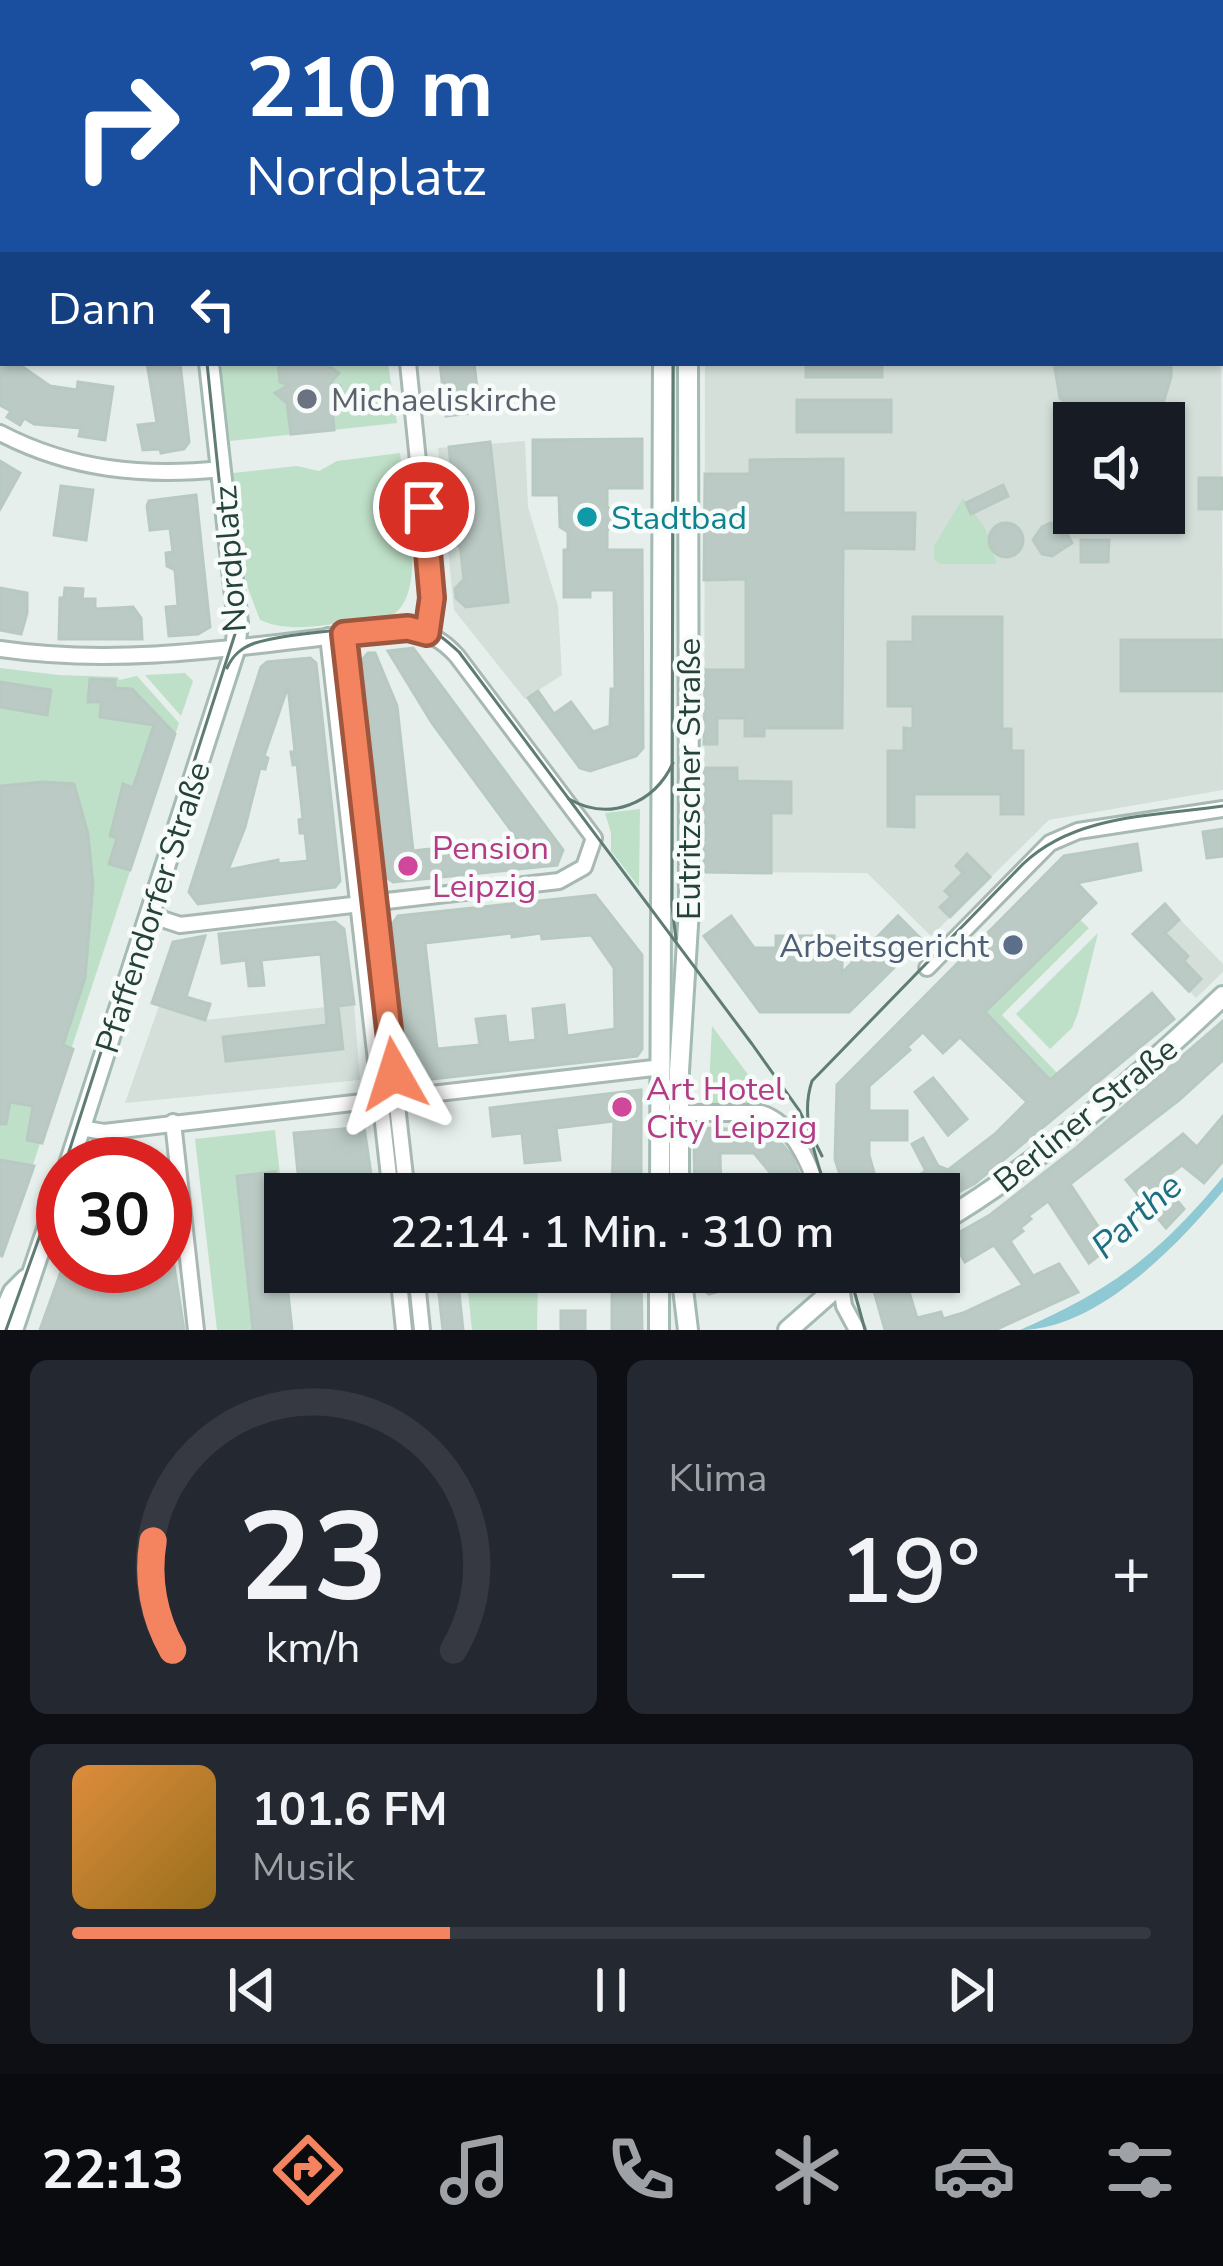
<!DOCTYPE html>
<html lang="de">
<head>
<meta charset="utf-8">
<style>
  :root { --surface:#171b24; --page:#242831; --text:#f1f3f6; --muted:#9ea1a6; --line:#363941; --accent:#f4845f }
  body { margin:0; font-family:"Nunito Sans",sans-serif; background:var(--page); color:var(--text); height:100vh; display:flex; flex-direction:column; font-size:45px; white-space:nowrap }
  * { box-sizing:border-box; margin:0 }
  p { font-size:39px; color:var(--muted) }
  .icon { flex:none; width:66px; height:66px; fill:none; stroke:currentColor; stroke-width:2; stroke-linecap:round; stroke-linejoin:round }
  .map { position:relative; height:1330px; overflow:hidden }
  .sheet { display:flex; flex-direction:column; gap:30px; padding:30px; background:#0d0f14; flex:1 }
  .sheet>* { flex:none }
  .top-card { position:absolute; left:0px; top:0px; width:1224px; height:366px; box-shadow:0 3px 9px #0004; background:#1a4fa0; color:#fff; overflow:hidden }
  .fabs { position:absolute; left:1053px; top:402px; display:grid; gap:24px }
  .fabs a { display:grid; place-items:center; width:132px; height:132px; border-radius:0px; background:var(--surface); box-shadow:0 3px 9px #0004; font-size:60px }
  .speed { position:absolute; left:36px; top:1137px; display:flex; gap:24px; font-size:60px; font-weight:700; text-align:center }
  .speed>* { display:grid; place-content:center; width:156px; height:156px; border-radius:50%; background:var(--surface); box-shadow:0 3px 9px #0004; line-height:1 }
  .speed .limit { border:18px solid #d22; background:#fff; color:#111 }
  .pin { position:absolute; display:grid; place-items:center; width:102px; height:102px; color:#fff; margin:-51px; border:6px solid #fff; border-radius:50%; box-shadow:0 3px 12px #0007 }
  .me { position:absolute; width:132px; margin:-66px; rotate:354deg; stroke-linejoin:round; filter:drop-shadow(0 0 9px #0008) }
  .turn { display:flex; align-items:center; gap:42px; height:252px; padding:0 48px; font-size:54px }
  .turn .icon { width:156px; height:156px; stroke-width:2.5 }
  .turn b { display:block; font-size:84px; line-height:102px }
  .then { display:flex; align-items:center; height:114px; padding:0 48px; background:#0003; gap:24px; font-size:45px }
  .big { font-size:90px; font-weight:600; line-height:1.1 }
  .sheet .tile { flex:1; display:flex; flex-direction:column; justify-content:center; gap:18px; min-width:0; padding:0 42px; border-radius:18px; background:var(--page) }
  .sheet .dial { align-items:center; gap:0 }
  .dial svg { height:312px; overflow:visible; fill:none; stroke:var(--line); stroke-width:7; stroke-linecap:round; text-anchor:middle }
  .dial text { fill:var(--text); stroke:none }
  .song { display:flex; align-items:center; gap:36px }
  .cover { width:144px; height:144px; border-radius:18px; background:linear-gradient(135deg,hsl(30 70% 55%),hsl(40 70% 35%)) }
  .played { height:12px; border-radius:6px; background:linear-gradient(90deg,var(--accent) 35%,var(--line) 35%) }
  .keys { display:flex; justify-content:space-around; direction:ltr }
  .heat { display:flex; justify-content:space-between; align-items:center; font-size:66px; direction:ltr }
  .sheet .tiles { flex:1; display:grid; gap:30px; grid-template-columns:1fr 1fr }
  .tile:last-child { grid-column:span 2 }
  .trip { position:absolute; left:264px; top:1173px; width:696px; height:120px; border-radius:0px; background:var(--surface); box-shadow:0 3px 9px #0004; font-weight:600; line-height:120px; text-align:center }
  .tab-bar { display:flex; height:192px; justify-content:space-around; align-items:center; background:#090b0e; color:var(--muted) }
  .tab-bar .icon { width:84px; height:84px }
  .tab-bar .selected { color:var(--accent) }
  .tab-bar b { font-size:54px; color:var(--text) }
  .map>svg:first-child { display:block }
  .built { fill:#d4dfda; fill-rule:evenodd }
  .green { fill:#bfe0c8 }
  .water { fill:#8ec9d4 }
  .building { fill:#bbcac4; stroke:#b8c9c2; stroke-width:3; fill-rule:evenodd }
  .lines { fill:none; stroke-linecap:round; stroke-linejoin:round }
  .minor-casing { stroke:#a8b8b2; stroke-width:20 }
  .secondary-casing { stroke:#a4bbb3; stroke-width:24 }
  .minor { stroke:#fff; stroke-width:14 }
  .secondary { stroke:#fff; stroke-width:18 }
  .tram { stroke:#5f7d75; stroke-width:3 }
  .route-casing { stroke:#9f563e; stroke-width:30 }
  .route { stroke:#f4845f; stroke-width:21 }
  .worship-dot { fill:#6b7280; stroke:#f7fbf9; stroke-width:4.5 }
  .culture-dot { fill:#0f9aa8; stroke:#f7fbf9; stroke-width:4.5 }
  .hotel-dot { fill:#d1479c; stroke:#f7fbf9; stroke-width:4.5 }
  .service-dot { fill:#5c6f8a; stroke:#f7fbf9; stroke-width:4.5 }
  .labels { text-anchor:middle; stroke-width:9; stroke-linejoin:round; paint-order:stroke }
  .worship-label { font-size:33px; fill:#5b616d; stroke:#f7fbf9; text-anchor:start }
  .culture-label { font-size:33px; fill:#0d838f; stroke:#f7fbf9; text-anchor:start }
  .street-label { font-size:33px; fill:#24423a; stroke:#f7fbf9 }
  .hotel-label { font-size:33px; fill:#b23c85; stroke:#f7fbf9; text-anchor:start }
  .service-label { font-size:33px; fill:#4e5e75; stroke:#f7fbf9; text-anchor:end }
  .water-label { font-size:36px; font-style:italic; fill:#1c6f80; stroke:#f7fbf9 }
</style>
</head>
<body>
<div class="map">
<svg width="1223" height="1330" viewBox="0 0 1223 1330">
  <rect width="100%" height="100%" fill="#e6efeb"/>
  <g class="built">
    <path d="M1221 289 1223 790 1049 820 931 936 867 873 704 872 705 363H1221ZM1074 423H1164V513H1074Z"/>
    <polygon points="525,441 528,507 558,606 562,675 525,699 454,610 438,448"/>
    <polygon points="1165,904 1223,964 1223,972 1196,998 1133,934"/>
    <polygon points="354,1004 360,1080 125,1103 159,1006 205,1020"/>
  </g>
  <g class="green">
    <polygon points="225,363 388,363 397,423 230,441 221,368"/>
    <path d="M400 453C405 491 430 595 391 616 377 623 358 621 344 623 314 626 288 632 260 620L246 583 233 473 297 466 319 471 337 461Z"/>
    <polygon points="963,498 985,528 997,564 940,564 934,560 934,546"/>
    <polygon points="0,668 59,675 118,677 119,680 137,676 179,723 14,1222 0,1219"/>
    <polygon points="185,673 193,681 181,716 145,675"/>
    <polygon points="640,809 639,887 611,851 611,833 605,813"/>
    <polygon points="1079,919 1089,928 1002,1015 1058,1074 1050,1080 985,1012"/>
    <polygon points="1098,933 1078,1013 1072,1028 1050,1049 1016,1014"/>
    <polygon points="712,1026 758,1088 750,1107 708,1107"/>
    <polygon points="275,1130 283,1202 278,1202 237,1177 253,1330 217,1330 195,1139"/>
    <polygon points="512,1278 513,1284 538,1281 537,1330 472,1330 467,1283"/>
  </g>
  <path class="water" d="M1223 1177V1191C1177 1246 1097 1330 1020 1330 1113 1289 1158 1255 1223 1177Z"/>
  <g class="building">
    <polygon points="0,363 17,363 50,386 77,390 78,382 113,387 105,440 79,436 81,428 34,424 24,418 20,425 7,417 11,411 0,405"/>
    <polygon points="147,363 180,363 189,442 184,449 161,453 160,449 143,450 138,425 157,423"/>
    <polygon points="278,363 324,363 339,373 330,383 340,386 331,398 334,430 291,434 287,403 275,393 289,385 280,382"/>
    <polygon points="440,363 474,363 480,412 446,416"/>
    <rect x="806" y="363" width="76" height="14"/>
    <polygon points="1054,363 1171,363 1171,377 1164,400 1146,420 1086,423 1060,398"/>
    <rect x="797" y="400" width="94" height="32"/>
    <polygon points="642,439 642,488 607,488 607,506 615,518 607,531 607,550 642,550 643,748 636,756 590,771 580,768 528,698 538,691 554,714 571,702 593,732 610,726 611,689 615,689 614,590 590,590 590,597 564,597 564,550 568,550 568,532 560,527 559,495 533,495 533,440"/>
    <polygon points="490,442 508,602 466,607 456,598 455,589 464,579 460,545 452,546 450,521 457,520 449,447"/>
    <polygon points="843,459 843,513 915,513 914,549 843,548 842,728 764,728 764,736 745,736 745,718 717,718 717,744 704,744 705,670 746,670 746,579 704,580 705,474 750,474 750,460"/>
    <polygon points="0,461 20,473 0,509"/>
    <rect x="1199" y="478" width="24" height="31"/>
    <polygon points="1003,485 1008,496 971,514 966,503"/>
    <polygon points="61,486 93,490 86,540 54,535"/>
    <polygon points="196,495 210,627 198,634 169,636 166,607 178,606 175,570 167,566 166,553 173,552 170,528 150,530 147,506 149,501"/>
    <polygon points="1051,523 1065,530 1072,543 1052,556 1042,554 1033,540 1042,527"/>
    <circle cx="1006" cy="540" r="17"/>
    <polygon points="1081,540 1109,540 1108,562 1081,562"/>
    <polygon points="0,588 27,593 27,613 21,634 0,630"/>
    <polygon points="65,588 83,589 82,599 95,599 95,609 133,607 141,618 142,639 59,639 60,598 64,598"/>
    <polygon points="913,617 1002,617 1002,729 1011,729 1011,751 1023,751 1023,814 1001,814 1001,794 914,794 914,827 888,826 888,751 904,751 904,728 913,729 913,706 888,706 888,642 913,642"/>
    <rect x="1121" y="640" width="102" height="51"/>
    <polygon points="413,648 563,850 557,865 393,882 386,877 362,660 368,653 375,653 397,706 413,851 500,841 522,845 432,723 388,651"/>
    <path d="M310 658 316 663 340 881 335 887 198 904 189 892 261 667 267 662ZM288 686 295 752H291L293 765 297 764 303 819 299 820 300 833H305L308 861 278 864V860L228 870 245 827 260 768 265 769 268 758 264 756Z"/>
    <polygon points="90,679 115,680 115,688 132,689 175,734 130,870 109,864 117,838 110,836 123,784 133,788 154,725 100,717 101,702 88,702"/>
    <polygon points="0,682 51,690 47,715 0,707"/>
    <polygon points="704,768 737,768 737,781 791,782 791,813 771,813 771,873 704,872"/>
    <polygon points="43,782 74,784 88,834 93,884 85,978 63,1045 73,1049 42,1143 27,1140 33,1106 10,1102 6,1124 0,1124 0,786"/>
    <polygon points="1223,829 1223,856 1207,858 1203,832"/>
    <polygon points="1137,844 1141,870 1077,883 1096,903 985,1012 1050,1080 1152,993 1174,1019 974,1184 939,1202 939,1194 886,1194 926,1171 912,1144 923,1138 938,1166 948,1170 995,1134 1027,1102 960,1037 943,1053 923,1032 907,1047 910,1050 869,1086 869,1111 907,1111 907,1140 869,1140 869,1155 880,1194 846,1194 835,1159 837,1085 1064,856"/>
    <polygon points="967,854 990,877 950,917 940,907 951,897 945,891 963,873 956,866"/>
    <path d="M595 895 642 955V1049L637 1056 415 1081 409 1076 393 923 398 916ZM512 933V937L541 933 542 939 591 935 614 968 615 1029 567 1036 564 1005 533 1009 536 1040 508 1043 505 1016 476 1019 480 1045 437 1049 425 943Z"/>
    <polygon points="1165,904 1179,920 1165,933 1188,956 1184,961 1201,979 1189,991 1133,934"/>
    <polygon points="731,916 754,948 776,948 776,936 834,936 834,948 842,948 842,973 898,916 922,940 849,1012 760,1012 704,936"/>
    <polygon points="335,922 344,929 354,1004 338,1006 343,1049 226,1061 223,1037 327,1025 321,954 261,960 264,985 249,986 246,960 222,963 219,934"/>
    <polygon points="205,936 186,997 210,1004 205,1020 152,1003 173,942"/>
    <polygon points="1223,1021 1223,1060 1179,1100 1070,1184 1111,1246 1089,1263 1048,1201 1028,1216 1031,1219 1020,1228 1023,1231 1010,1241 1033,1276 1059,1264 1078,1292 995,1330 885,1330 874,1291 880,1275 886,1272 945,1272 909,1292 917,1318 941,1312 943,1319 963,1313 1023,1285 994,1245 965,1262 951,1237 990,1215 1076,1148"/>
    <polygon points="933,1078 967,1119 948,1135 915,1092"/>
    <polygon points="641,1090 641,1194 612,1194 614,1121 556,1128 560,1160 525,1163 522,1133 493,1136 490,1108"/>
    <polygon points="1223,1116 1223,1161 1204,1183 1182,1165 1161,1181 1184,1209 1166,1228 1126,1180 1183,1134 1197,1147"/>
    <polygon points="364,1127 374,1194 345,1194 344,1189 300,1193 294,1133"/>
    <polygon points="706,1128 771,1131 792,1156 807,1194 781,1194 778,1182 754,1153 720,1153 721,1194 695,1194 694,1141"/>
    <polygon points="0,1160 34,1166 2,1256 0,1255"/>
    <polygon points="275,1172 292,1330 253,1330 237,1176"/>
    <polygon points="465,1178 467,1194 423,1194 422,1182"/>
    <polygon points="63,1266 174,1266 184,1330 40,1330"/>
    <polygon points="612,1272 641,1272 642,1330 612,1330"/>
    <polygon points="695,1272 774,1272 775,1275 709,1294 696,1285"/>
    <polygon points="458,1283 463,1330 443,1330 438,1285"/>
    <rect x="561" y="1311" width="24" height="19"/>
  </g>
  <g class="lines">
    <g class="minor-casing">
      <g id="minor">
        <polyline points="413,0 418,3"/>
        <polyline points="337,3 341,0"/>
        <polyline points="463,3 463,0"/>
        <polyline points="0,291 3,288"/>
        <polyline points="408,363 432,598 427,633"/>
        <path d="M0 433C71 470 143 477 222 469"/>
        <polyline points="344,634 407,1194"/>
        <polyline points="328,636 391,1194"/>
        <path d="M0 649C137 669 272 641 408 628 429 634 442 639 457 656L594 838 584 867 559 881 180 925 150 915"/>
        <polyline points="927,968 1050,843 1078,831 1223,809"/>
        <path d="M679 1113H761C794 1124 810 1164 819 1194"/>
        <polyline points="173,1122 196,1330"/>
        <polyline points="81,1128 104,1132 662,1067"/>
        <polyline points="398,1272 404,1330"/>
        <polyline points="416,1272 422,1330"/>
        <polyline points="839,1272 844,1306 857,1330"/>
      </g>
    </g>
    <g class="secondary-casing">
      <g id="secondary">
        <polyline points="663,3 663,0"/>
        <polyline points="689,3 689,0"/>
        <polyline points="0,61 3,65"/>
        <polyline points="1221,256 1223,256"/>
        <polyline points="69,1164 235,650 238,623 209,363"/>
        <polyline points="660,1194 663,363"/>
        <polyline points="679,1194 679,1071 689,909 688,363"/>
        <path d="M939 1223C1037 1166 1141 1074 1223 996"/>
        <polyline points="681,1272 688,1330"/>
        <polyline points="0,1322 13,1292 26,1279"/>
        <polyline points="13,1330 63,1181"/>
        <polyline points="659,1330 659,1272"/>
        <polyline points="788,1330 854,1272"/>
      </g>
    </g>
    <use href="#minor" class="minor"/>
    <use href="#secondary" class="secondary"/>
    <g class="tram">
      <polyline points="680,3 680,0"/>
      <polyline points="0,69 3,72"/>
      <polyline points="673,363 672,905 676,939"/>
      <path d="M227 668C233 655 241 648 255 643 285 634 399 621 428 630 440 634 449 643 459 652L752 1044 799 1110 822 1156"/>
      <path d="M569 799C609 822 654 804 673 763"/>
      <polyline points="65,1164 235,634 207,363"/>
      <path d="M827 1194C817 1157 799 1119 812 1081L1023 864C1075 814 1155 816 1223 806"/>
      <polyline points="849,1272 865,1330"/>
      <polyline points="6,1330 63,1171"/>
    </g>
  </g>
  <g class="lines">
    <g class="route-casing">
      <polyline id="route" points="394,1074 344,634 408,628 427,633 432,598 424,507"/>
    </g>
    <use href="#route" class="route"/>
  </g>
  <circle class="worship-dot" cx="307" cy="399" r="12"/>
  <circle class="culture-dot" cx="587" cy="517" r="12"/>
  <g class="hotel-dot">
    <circle cx="408" cy="866" r="12"/>
    <circle cx="622" cy="1107" r="12"/>
  </g>
  <circle class="service-dot" cx="1013" cy="945" r="12"/>
  <g class="labels">
    <g class="worship-label">
      <text x="331" y="411">Michaeliskirche</text>
    </g>
    <g class="culture-label">
      <text x="611" y="529">Stadtbad</text>
    </g>
    <g class="street-label">
      <text transform="translate(229 559) rotate(-94)" y="12">Nordplatz</text>
      <text transform="translate(688 779) rotate(-90)" y="12">Eutritzscher Straße</text>
      <text transform="translate(152 907) rotate(-72)" y="12">Pfaffendorfer Straße</text>
      <text transform="translate(1085 1114) rotate(-39)" y="12">Berliner Straße</text>
    </g>
    <g class="hotel-label">
      <text x="432" y="859">Pension<tspan x="432" dy="38">Leipzig</tspan></text>
      <text x="646" y="1100">Art Hotel<tspan x="646" dy="38">City Leipzig</tspan></text>
    </g>
    <g class="service-label">
      <text x="989" y="957">Arbeitsgericht</text>
    </g>
    <g class="water-label">
      <text transform="translate(1136 1215) rotate(-42)" y="13">Parthe</text>
    </g>
  </g>
</svg>
<div class="fabs">
<a><svg class="icon" aria-label="sound" viewBox="0 0 24 24"><path d="M4 9h4l5-4v14l-5-4H4zM17 9q2 3 0 6"/></svg></a>
</div>
<div class="speed"><div class="limit">30</div></div>
<div class="pin" style="left:424px;top:507px;background:#d93025"><svg class="icon" aria-label="arrive" viewBox="0 0 24 24"><path d="M6 21V4h12l-3 4 3 4H6"/></svg></div>
<svg class="me" style="left:394px;top:1074px" viewBox="-20 -20 40 40"><path d="M0-17L14 15 0 8-14 15z" fill="#f4845f" stroke="#fff" stroke-width="4"/></svg>
<div class="trip">22:14 · 1 Min. · 310 m</div>
<div class="top-card">
<div class="turn"><svg class="icon" aria-label="right" viewBox="0 0 24 24"><path d="M7 20v-9h11M14 6l5 5-5 5"/></svg><div><b>210 m</b>Nordplatz</div></div>
<div class="then">Dann<svg class="icon" aria-label="left" viewBox="0 0 24 24"><path d="M17 20v-9H6M10 6l-5 5 5 5"/></svg></div>
</div>
</div>
<section class="sheet">
<div class="tiles">
<div class="tile dial"><svg viewBox="0 0 100 80">
<path d="M14 69A42 42 0 1 1 86 69"/>
<path d="M14 69A42 42 0 0 1 9 41" stroke="#f4845f"/>
<text x="50" y="56" font-size="32" font-weight="700">23</text>
<text x="50" y="72" font-size="11">km/h</text>
</svg></div>
<div class="tile"><p>Klima</p>
<div class="heat"><a>−</a><b class="big">19°</b><a>+</a></div>
</div>
<div class="tile">
<div class="song"><i class="cover"></i><div><b>101.6 FM</b><p>Musik</p></div></div>
<div class="played"></div>
<div class="keys"><svg class="icon" aria-label="previous" viewBox="0 0 24 24"><path d="M18 5L8 12l10 7zM5 5v14"/></svg><svg class="icon" aria-label="pause" viewBox="0 0 24 24"><path d="M8 5v14M16 5v14"/></svg><svg class="icon" aria-label="next" viewBox="0 0 24 24"><path d="M6 5l10 7-10 7zM19 5v14"/></svg></div>
</div>
</div>
</section>
<nav class="tab-bar">
<b>22:13</b>
<svg class="icon selected" aria-label="directions" viewBox="0 0 24 24"><path d="M12 3l9 9-9 9-9-9zM9 14v-3h6M13 9l2 2-2 2"/></svg>
<svg class="icon" aria-label="music" viewBox="0 0 24 24"><path d="M9 18V5l10-2v13"/><circle cx="6" cy="18" r="3"/><circle cx="16" cy="16" r="3"/></svg>
<svg class="icon" aria-label="phone" viewBox="0 0 24 24"><path d="M5 4h4l2 5-3 2q2 4 5 5l2-3 5 2v4C11 20 4 13 5 4z"/></svg>
<svg class="icon" aria-label="climate" viewBox="0 0 24 24"><path d="M12 3v18M4 7l16 10M4 17L20 7"/></svg>
<svg class="icon" aria-label="car" viewBox="0 0 24 24"><path d="M5 17H2v-5l4-1 3-4h7l3 4 3 1v5h-3M9 17h6M6 11h13"/><circle cx="7" cy="17" r="2"/><circle cx="17" cy="17" r="2"/></svg>
<svg class="icon" aria-label="filters" viewBox="0 0 24 24"><path d="M4 7h16M4 17h16"/><circle cx="9" cy="7" r="2"/><circle cx="15" cy="17" r="2"/></svg>
</nav>
</body>
</html>
